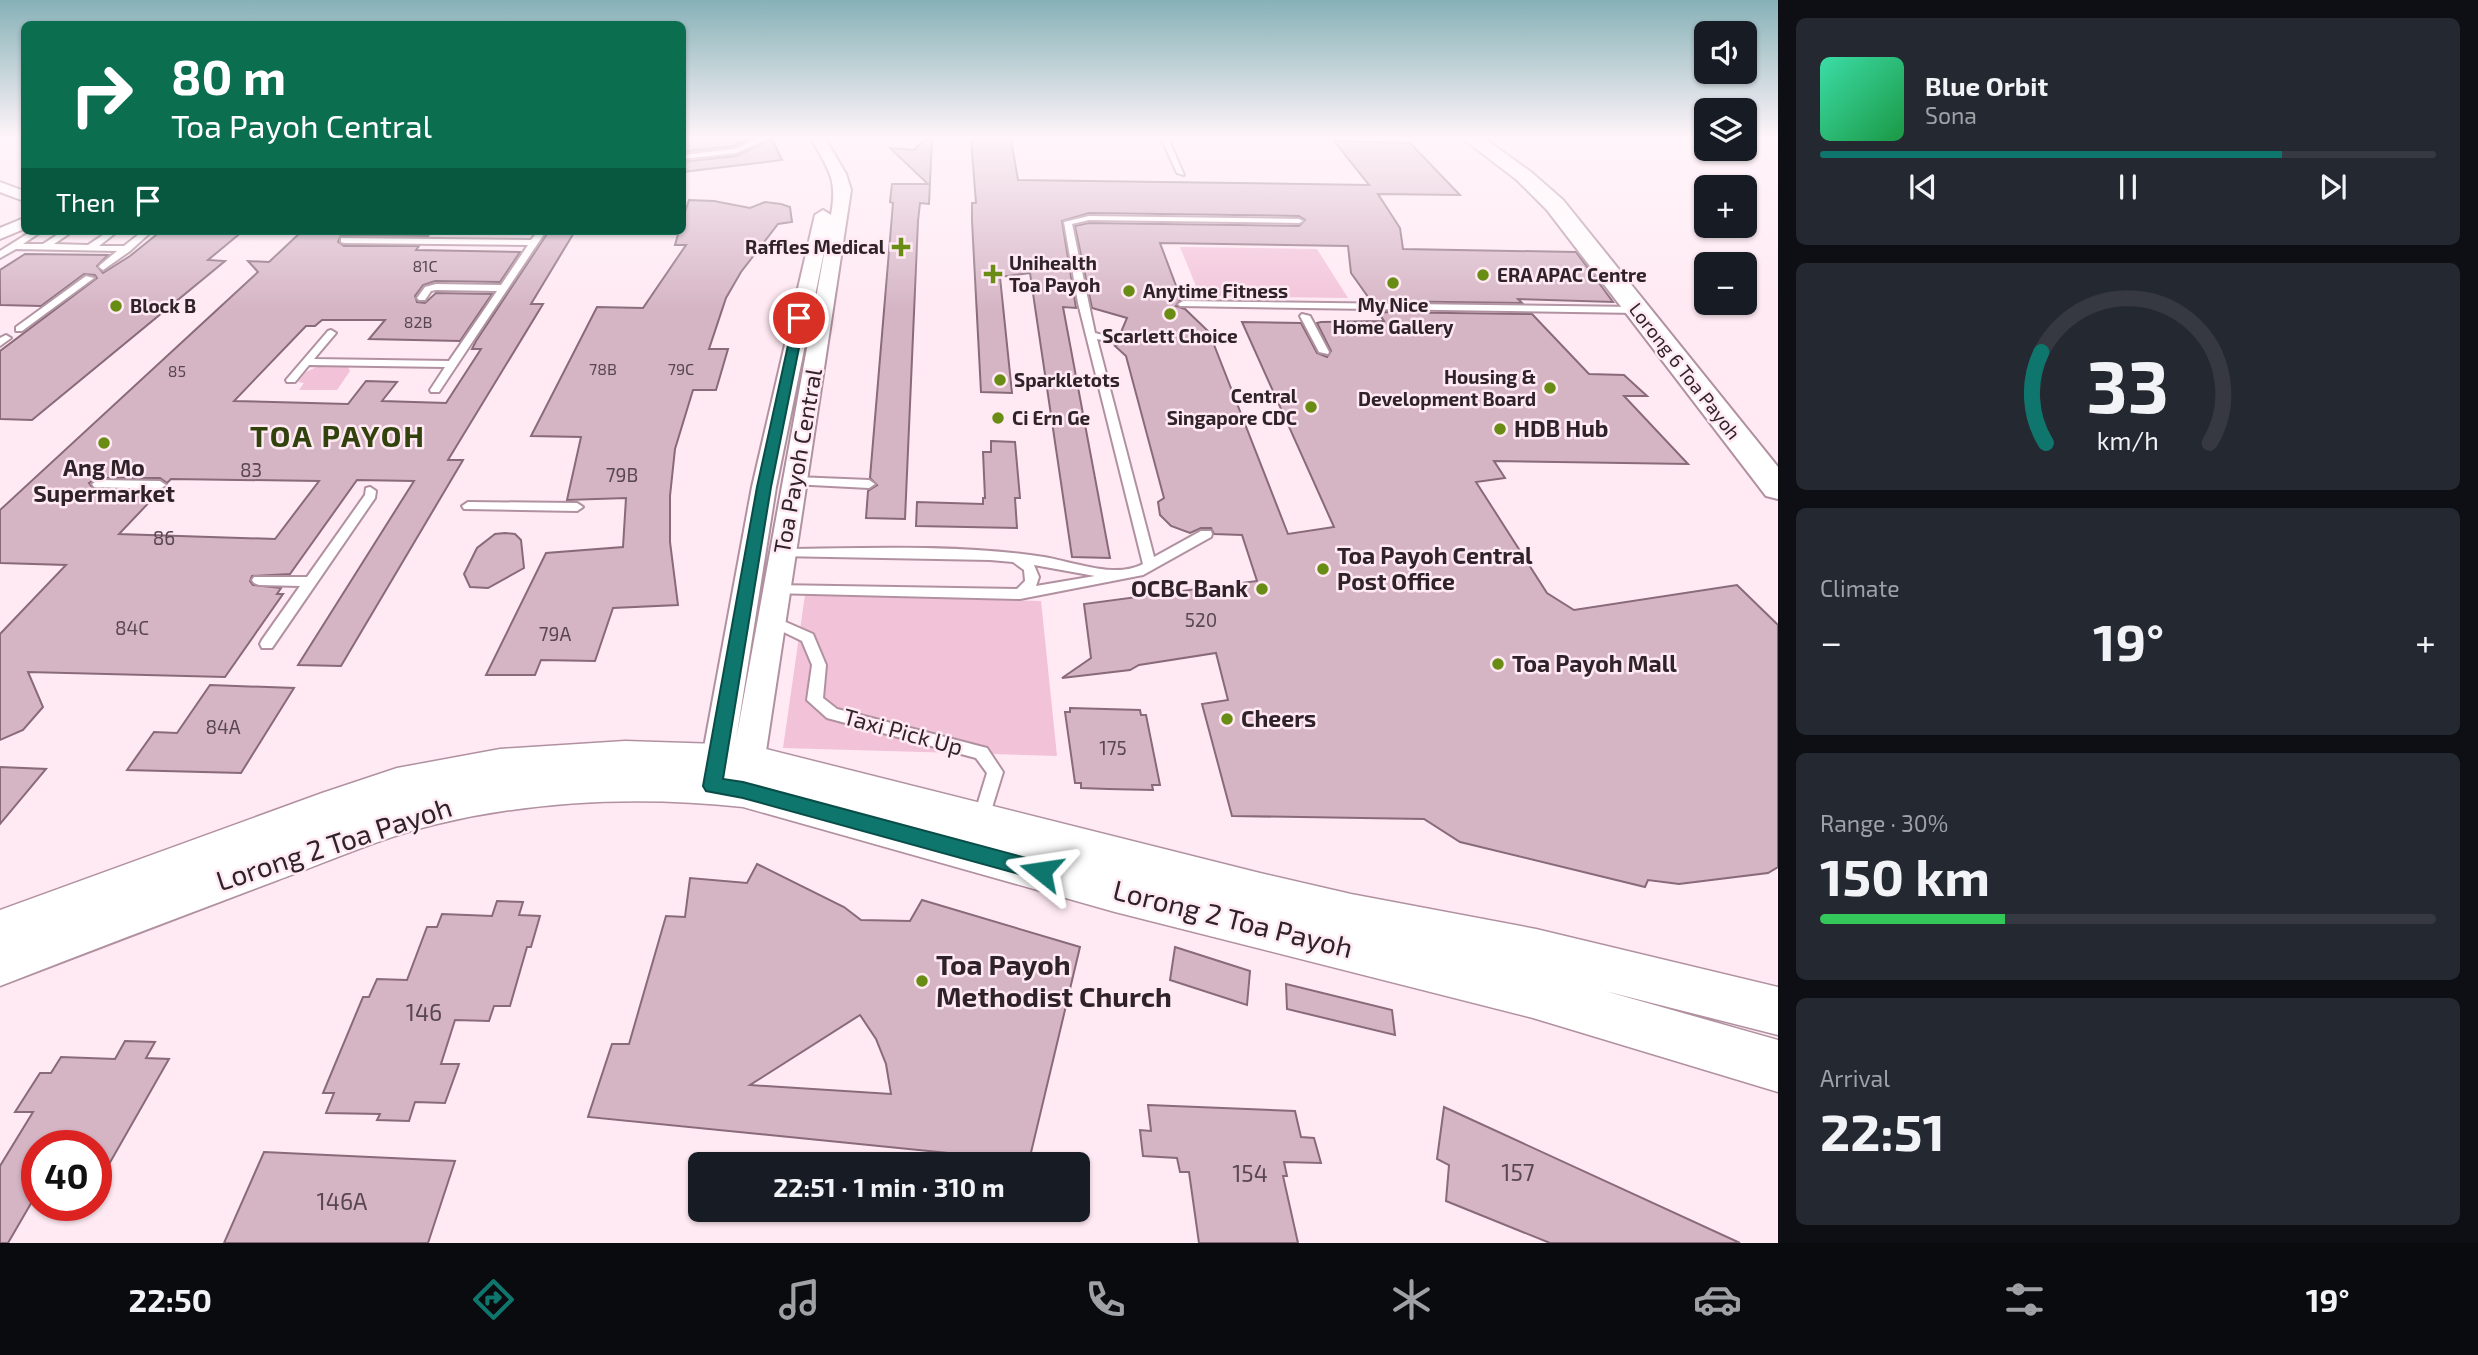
<!DOCTYPE html>
<html lang="en">
<head>
<meta charset="utf-8">
<style>
  :root { --surface:#171b24; --page:#242831; --text:#f1f3f6; --muted:#9ea1a6; --line:#363941; --accent:#0f766e }
  body { margin:0; font-family:"Exo 2",sans-serif; background:var(--page); color:var(--text); height:100vh; display:flex; flex-direction:column; font-size:26px; white-space:nowrap }
  * { box-sizing:border-box; margin:0 }
  p { font-size:23px; color:var(--muted) }
  .icon { flex:none; width:38px; height:38px; fill:none; stroke:currentColor; stroke-width:2; stroke-linecap:round; stroke-linejoin:round }
  .map { position:relative; flex:1; overflow:hidden }
  .panel { display:flex; flex-direction:column; gap:18px; padding:18px; background:#0d0f14; width:700px }
  .panel>* { flex:none }
  .hud { position:absolute; left:21px; top:21px; width:665px; height:214px; border-radius:10px; box-shadow:0 2px 5px #0004; background:#0b6e4f; color:#fff; overflow:hidden }
  .buttons { position:absolute; left:1694px; top:21px; display:grid; gap:14px }
  .buttons a { display:grid; place-items:center; width:63px; height:63px; border-radius:10px; background:var(--surface); box-shadow:0 2px 5px #0004; font-size:35px }
  .speed { position:absolute; left:21px; top:1130px; display:flex; gap:14px; font-size:35px; font-weight:700; text-align:center }
  .speed>* { display:grid; place-content:center; width:91px; height:91px; border-radius:50%; background:var(--surface); box-shadow:0 2px 5px #0004; line-height:1 }
  .speed .limit { border:10px solid #d22; background:#fff; color:#111 }
  .pin { position:absolute; display:grid; place-items:center; width:60px; height:60px; color:#fff; margin:-30px; border:4px solid #fff; border-radius:50%; box-shadow:0 2px 7px #0007 }
  .me { position:absolute; width:77px; margin:-38px; rotate:285deg; stroke-linejoin:round; filter:drop-shadow(0 0 5px #0008) }
  .turn { display:flex; align-items:center; gap:24px; height:147px; padding:0 35px; font-size:32px }
  .turn .icon { width:91px; height:91px; stroke-width:2.5 }
  .turn b { display:block; font-size:49px; line-height:60px }
  .then { display:flex; align-items:center; height:66px; padding:0 35px; background:#0003; gap:14px; font-size:26px }
  .big { font-size:52px; font-weight:700; line-height:1.1 }
  .panel .card { flex:1; display:flex; flex-direction:column; justify-content:center; gap:10px; min-width:0; padding:0 24px; border-radius:10px; background:var(--page) }
  .panel .dial { align-items:center; gap:0 }
  .dial svg { height:182px; overflow:visible; fill:none; stroke:var(--line); stroke-width:7; stroke-linecap:round; text-anchor:middle }
  .dial text { fill:var(--text); stroke:none }
  .song { display:flex; align-items:center; gap:21px }
  .cover { width:84px; height:84px; border-radius:10px; background:linear-gradient(135deg,hsl(160 70% 55%),hsl(140 70% 35%)) }
  .played { height:7px; border-radius:4px; background:linear-gradient(90deg,var(--accent) 75%,var(--line) 75%) }
  .keys { display:flex; justify-content:space-around; direction:ltr }
  .heat { display:flex; justify-content:space-between; align-items:center; font-size:38px; direction:ltr }
  .charge { height:10px; border-radius:5px; background:linear-gradient(90deg,#34c759 30%,var(--line) 0) }
  .trip { position:absolute; left:688px; top:1152px; width:402px; height:70px; border-radius:10px; background:var(--surface); box-shadow:0 2px 5px #0004; font-weight:700; line-height:70px; text-align:center }
  .tabs { display:flex; height:112px; justify-content:space-around; align-items:center; background:#090b0e; color:var(--muted) }
  .tabs .icon { width:49px; height:49px }
  .tabs .active { color:var(--accent) }
  .tabs b { font-size:32px; color:var(--text) }
  main { display:flex; flex:1; min-height:0 }
  .map>svg:first-child { display:block }
  .green { fill:#f2c2d9 }
  .building { fill:#d5b4c4; stroke:#886a79; stroke-width:2; fill-rule:evenodd }
  .lines { fill:none; stroke-linecap:round; stroke-linejoin:round }
  .service-casing { stroke:#b191a0; stroke-width:4 }
  .minor-casing { stroke:#b191a0; stroke-width:4 }
  .tertiary-casing { stroke:#b191a0; stroke-width:3 }
  .secondary-casing { stroke:#b191a0; stroke-width:4 }
  .service { fill:#fff; fill-rule:evenodd }
  .minor { fill:#fff; fill-rule:evenodd }
  .tertiary { fill:#fff; fill-rule:evenodd }
  .secondary { fill:#fff; fill-rule:evenodd }
  .route { fill:#0f766e; stroke:#0a4d48; stroke-width:2 }
  .poi-dot { fill:#698d14; stroke:#ffe9f3; stroke-width:2.5 }
  .labels { text-anchor:middle; stroke-width:5; stroke-linejoin:round; paint-order:stroke }
  .far-number-label { font-size:16px; fill:#584750 }
  .far-poi-label { font-size:19px; font-weight:bold; fill:#2f2329; stroke:#ffe9f3; text-anchor:start }
  .far-street-label { font-size:19px; fill:#2f2329; stroke:#ffe9f3 }
  .number-label { font-size:19px; fill:#584750 }
  .poi-label { font-size:23px; font-weight:bold; fill:#2f2329; stroke:#ffe9f3; text-anchor:start }
  .street-label { font-size:23px; fill:#2f2329; stroke:#ffe9f3 }
  .near-number-label { font-size:23px; fill:#584750 }
  .near-street-label { font-size:28px; fill:#2f2329; stroke:#ffe9f3 }
  .near-poi-label { font-size:28px; font-weight:bold; fill:#2f2329; stroke:#ffe9f3; text-anchor:start }
  .district-label { font-size:30px; font-weight:bold; letter-spacing:2px; fill:#31420c; stroke:#ffe9f3 }
</style>
</head>
<body>
<main>
<div class="map">
<svg width="1778" height="1243" viewBox="0 0 1778 1243">
  <rect width="100%" height="100%" fill="#ffe9f3"/>
  <g class="green">
    <polygon points="1180,247 1317,249 1348,298 1200,296"/>
    <polygon points="323,364 347,365 350,371 337,390 299,390 304,383 298,382 306,372"/>
    <polygon points="805,595 1041,601 1057,756 783,748"/>
  </g>
  <g class="building">
    <polygon points="682,138 753,138 734,146 682,152"/>
    <polygon points="926,138 932,138 929,204 920,203 918,221 905,519 866,518 868,491 877,485 870,478 893,203 890,202 892,184 928,184 890,148 914,150"/>
    <polygon points="772,139 782,160 682,172 682,162 736,156"/>
    <polygon points="971,139 1011,139 1018,180 1369,185 1334,141 1410,143 1460,195 1378,194 1400,228 1403,249 1576,252 1613,302 1518,299 1522,303 1371,301 1351,273 1348,246 1160,243 1181,299 1176,306 1185,309 1209,332 1288,534 1334,527 1242,322 1301,323 1317,353 1327,357 1331,351 1317,323 1321,322 1384,321 1378,312 1532,314 1589,374 1624,375 1647,396 1624,396 1688,464 1494,461 1505,478 1476,482 1547,593 1574,610 1737,585 1778,625 1778,867 1768,873 1679,884 1648,880 1645,887 1460,842 1424,819 1232,816 1202,704 1228,700 1216,653 1139,665 1130,670 1062,678 1091,658 1084,604 1257,581 1242,535 1214,534 1211,528 1201,528 1190,533 1171,526 1160,515 1158,502 1164,498 1126,356 1115,346 1125,341 1119,337 1127,318 1092,308 1075,226 1089,223 1299,226 1305,220 1299,216 1089,213 1062,221 1076,308 1063,307 1110,558 1072,557 1030,273 1000,277 1012,393 981,392 972,221 972,203 976,203"/>
    <polygon points="689,200 714,201 750,208 765,202 781,204 790,207 792,222 778,224 741,272 726,298 709,349 728,349 716,390 693,390 675,449 670,496 670,542 678,605 613,608 595,661 541,660 535,675 486,675 546,553 623,547 626,498 567,500 581,437 531,436 597,307 643,308 686,245 675,245 679,231 682,231 682,221"/>
    <polygon points="161,231 243,231 208,260 225,261 32,420 0,419 0,351 97,278 95,275 84,274 41,306 0,305 0,270 25,254 108,255 97,266 103,273 130,256"/>
    <path d="M302 231H432L428 236 341 235 338 242 344 246H419L416 250 520 252 500 282 435 281 423 285 415 296 417 302 425 303 436 293 492 294 460 341 369 339 385 320H322L315 326H306L234 401 348 404 366 381 397 382 382 401 446 403 481 349H472L476 341 549 231H575L531 304H543L448 460H463L341 666 298 665 414 481 357 480 290 574 252 576 250 581 253 585 281 588 277 594H283L225 677 28 672 43 707 23 730 0 740V634L66 565 0 563V510L258 272 248 261 269 262ZM97 478H160L167 483 171 479 319 481 275 539 119 534 159 492 94 490 89 483Z"/>
    <polygon points="991,441 1015,442 1020,498 1015,498 1017,528 916,526 917,502 983,504 983,498 985,498 983,452 991,452"/>
    <polygon points="505,533 515,534 521,540 524,568 488,588 470,587 464,574 477,548 495,534"/>
    <polygon points="210,685 294,688 241,773 127,770 154,732 177,733"/>
    <polygon points="1070,708 1140,710 1141,715 1146,715 1160,785 1152,785 1153,790 1108,789 1081,788 1081,783 1075,783 1065,712 1070,712"/>
    <polygon points="0,767 46,769 0,824"/>
    <path d="M757 864 844 907 861 920 910 921 922 900 1080 947 1029 1161 588 1117 612 1044H629L666 916 685 917 690 878 747 883ZM860 1015 876 1039 886 1064 891 1094 750 1085Z"/>
    <polygon points="497,901 523,902 519,915 540,916 531,947 527,947 510,1006 494,1006 489,1021 455,1020 441,1064 459,1064 445,1103 415,1102 409,1121 377,1120 380,1114 326,1113 334,1093 323,1093 363,997 369,997 377,979 407,980 427,927 437,927 442,914 492,916"/>
    <polygon points="1175,947 1250,971 1247,1005 1170,980"/>
    <polygon points="1286,984 1392,1010 1395,1035 1287,1009"/>
    <polygon points="125,1041 155,1042 146,1058 169,1059 96,1187 96,1146 37,1146 37,1193 8,1243 0,1243 0,1166 33,1112 15,1112 40,1073 51,1073 61,1057 115,1059"/>
    <polygon points="1148,1105 1295,1111 1301,1137 1314,1138 1321,1163 1284,1162 1287,1176 1283,1176 1298,1243 1199,1243 1189,1172 1180,1172 1177,1158 1143,1156 1140,1130 1151,1131"/>
    <polygon points="1444,1107 1740,1243 1550,1243 1446,1201 1449,1165 1437,1159"/>
    <polygon points="264,1152 327,1155 455,1161 428,1243 224,1243"/>
  </g>
  <g class="lines">
    <g class="service-casing">
      <g id="service">
        <polygon points="759,138 769,138 736,153 682,159 682,155 735,149"/>
        <polygon points="1161,138 1168,138 1184,175 1177,173"/>
        <path d="M1089 216 1299 219 1303 221 1299 223 1089 220 1072 224 1095 333 1122 340 1117 343 1097 339 1154 557 1201 531H1211L1212 534 1211 537 1143 575 1020 599 770 593 768 590 770 587 775 585 1017 589 1025 581 1024 570 1013 562 990 560 777 556 775 553 777 550 782 549C869 548 958 544 1044 557 1074 562 1115 579 1143 564L1078 303 1064 222ZM1034 565 1095 576 1036 586 1039 577Z"/>
        <polygon points="32,231 42,231 23,244 43,244 63,231 73,231 54,244 88,245 109,231 118,231 99,246 124,246 143,231 152,231 130,251 103,270 99,267 100,265 117,251 16,249 0,258 0,251"/>
        <polygon points="538,231 546,231 439,392 431,392 430,390 445,367 309,365 295,382 287,382 286,380 328,331 331,330 336,333 314,359 449,361 497,291 436,290 431,291 425,300 419,300 417,298 425,287 436,284 501,285 528,245 344,243 341,242 341,238 531,240"/>
        <polygon points="86,276 94,278 22,331 16,331 16,327"/>
        <polygon points="1183,301 1637,307 1642,310 1637,313 1180,306 1178,304"/>
        <polygon points="1302,314 1310,316 1329,352 1328,354 1319,352 1300,316"/>
        <polygon points="6,335 11,338 0,346 0,338"/>
        <polygon points="796,477 869,480 875,484 869,488 792,484 790,481"/>
        <polygon points="98,480 160,481 166,485 160,489 94,487 92,484"/>
        <polygon points="370,487 376,491 375,498 272,648 262,648 260,644 262,640 300,586 259,585 254,583 252,580 254,577 307,577 365,495 366,488"/>
        <polygon points="468,502 577,503 583,507 577,511 464,509 462,506"/>
        <polygon points="772,616 813,634 826,665 823,698 837,709 987,748 1003,772 986,827 980,829 974,827 972,822 987,773 976,758 827,718 807,700 812,665 802,641 767,624 765,621"/>
      </g>
    </g>
    <g class="minor-casing">
      <g id="minor">
        <path d="M811 138H825L846 174 851 190 761 784 757 794 745 797 733 794 729 783 726 789 714 793 702 789 698 780 752 487 815 215 823 210 831 215C838 177 828 170 811 138ZM828 232 736 740 776 487Z"/>
        <polygon points="0,182 24,191 24,201 0,192"/>
        <polygon points="24,218 24,229 0,239 0,228"/>
      </g>
    </g>
    <g class="tertiary-casing">
      <path id="tertiary" d="M625 741 750 745 1260 873 1351 894 1536 929 1778 987V1035L1605 991 1778 1040V1092L1533 1018 1115 912 743 807C641 796 538 800 437 824 383 837 330 861 278 880 185 915 92 950 0 986V910L322 793 397 768 500 749Z"/>
    </g>
    <g class="secondary-casing">
      <polygon id="secondary" points="1462,138 1484,138 1531,172 1563,200 1778,467 1778,499 1766,496 1547,210 1517,180"/>
    </g>
    <use href="#service" class="service"/>
    <use href="#minor" class="minor"/>
    <use href="#tertiary" class="tertiary"/>
    <use href="#secondary" class="secondary"/>
  </g>
  <linearGradient id="sky" x2="0" y2="1"><stop stop-color="#86b1b7"/><stop offset="0.44" stop-color="#fff5fa"/><stop offset="1" stop-color="#fff5fa" stop-opacity="0"/></linearGradient>
  <rect width="1778" height="312" fill="url(#sky)"/>
  <polygon class="route" points="799,315 805,318 771,487 723,779 743,782 1041,862 1048,865 1051,871 1048,878 1041,880 743,798 706,791 703,786 757,487 794,318"/>
  <g class="poi-dot">
    <path d="M897.5 236.5h7v7h7v7h-7v7h-7v-7h-7v-7h7z"/>
    <path d="M989.5 263.5h7v7h7v7h-7v7h-7v-7h-7v-7h7z"/>
    <circle cx="1483" cy="275" r="7"/>
    <circle cx="1393" cy="283" r="7"/>
    <circle cx="1129" cy="291" r="7"/>
    <circle cx="116" cy="306" r="7"/>
    <circle cx="1170" cy="314" r="7"/>
    <circle cx="1000" cy="380" r="7"/>
    <circle cx="1550" cy="388" r="7"/>
    <circle cx="1311" cy="407" r="7"/>
    <circle cx="998" cy="418" r="7"/>
    <circle cx="1500" cy="429" r="7"/>
    <circle cx="104" cy="443" r="7"/>
    <circle cx="1323" cy="569" r="7"/>
    <circle cx="1262" cy="589" r="7"/>
    <circle cx="1498" cy="664" r="7"/>
    <circle cx="1227" cy="719" r="7"/>
    <circle cx="922" cy="981" r="7"/>
  </g>
  <g class="labels">
    <g class="far-number-label">
      <text x="425" y="272">81C</text>
      <text x="418" y="328">82B</text>
      <text x="603" y="375">78B</text>
      <text x="681" y="375">79C</text>
      <text x="177" y="377">85</text>
    </g>
    <g class="far-poi-label">
      <text x="885" y="254" text-anchor="end">Raffles Medical</text>
      <text x="1009" y="270">Unihealth<tspan x="1009" dy="22">Toa Payoh</tspan></text>
      <text x="1497" y="282">ERA APAC Centre</text>
      <text x="1143" y="298">Anytime Fitness</text>
      <text x="1393" y="312" text-anchor="middle">My Nice<tspan x="1393" dy="22">Home Gallery</tspan></text>
      <text x="130" y="313">Block B</text>
      <text x="1170" y="343" text-anchor="middle">Scarlett Choice</text>
      <text x="1536" y="384" text-anchor="end">Housing &amp;<tspan x="1536" dy="22">Development Board</tspan></text>
      <text x="1014" y="387">Sparkletots</text>
      <text x="1297" y="403" text-anchor="end">Central<tspan x="1297" dy="22">Singapore CDC</tspan></text>
      <text x="1012" y="425">Ci Ern Ge</text>
    </g>
    <g class="far-street-label">
      <text transform="translate(1685 371) rotate(52)" y="7">Lorong 6 Toa Payoh</text>
    </g>
    <g class="number-label">
      <text x="251" y="477">83</text>
      <text x="622" y="482">79B</text>
      <text x="164" y="545">86</text>
      <text x="1201" y="627">520</text>
      <text x="132" y="635">84C</text>
      <text x="555" y="641">79A</text>
      <text x="223" y="734">84A</text>
      <text x="1113" y="755">175</text>
    </g>
    <g class="poi-label">
      <text x="1514" y="437">HDB Hub</text>
      <text x="104" y="476" text-anchor="middle">Ang Mo<tspan x="104" dy="26">Supermarket</tspan></text>
      <text x="1337" y="564">Toa Payoh Central<tspan x="1337" dy="26">Post Office</tspan></text>
      <text x="1248" y="597" text-anchor="end">OCBC Bank</text>
      <text x="1512" y="672">Toa Payoh Mall</text>
      <text x="1241" y="727">Cheers</text>
    </g>
    <g class="street-label">
      <text transform="translate(798 461) rotate(-80)" y="8">Toa Payoh Central</text>
      <text transform="translate(903 732) rotate(15)" y="8">Taxi Pick Up</text>
    </g>
    <g class="near-number-label">
      <text x="424" y="1021">146</text>
      <text x="1518" y="1181">157</text>
      <text x="1250" y="1182">154</text>
      <text x="342" y="1210">146A</text>
    </g>
    <g class="near-street-label">
      <text transform="translate(334 844) rotate(-18)" y="10">Lorong 2 Toa Payoh</text>
      <text transform="translate(1233 919) rotate(14)" y="10">Lorong 2 Toa Payoh</text>
    </g>
    <g class="near-poi-label">
      <text x="936" y="975">Toa Payoh<tspan x="936" dy="32">Methodist Church</tspan></text>
    </g>
    <g class="district-label">
      <text x="338" y="447">TOA PAYOH</text>
    </g>
  </g>
</svg>
<div class="buttons">
<a><svg class="icon" aria-label="sound" viewBox="0 0 24 24"><path d="M4 9h4l5-4v14l-5-4H4zM17 9q2 3 0 6"/></svg></a>
<a><svg class="icon" aria-label="layers" viewBox="0 0 24 24"><path d="M12 4l9 5-9 5-9-5zM3 14l9 5 9-5"/></svg></a>
<a>+</a>
<a>−</a>
</div>
<div class="speed"><div class="limit">40</div></div>
<div class="pin" style="left:799px;top:318px;background:#d93025"><svg class="icon" aria-label="arrive" viewBox="0 0 24 24"><path d="M6 21V4h12l-3 4 3 4H6"/></svg></div>
<svg class="me" style="left:1041px;top:871px" viewBox="-20 -20 40 40"><path d="M0-17L14 15 0 8-14 15z" fill="#0f766e" stroke="#fff" stroke-width="4"/></svg>
<div class="trip">22:51 · 1 min · 310 m</div>
<div class="hud">
<div class="turn"><svg class="icon" aria-label="right" viewBox="0 0 24 24"><path d="M7 20v-9h11M14 6l5 5-5 5"/></svg><div><b>80 m</b>Toa Payoh Central</div></div>
<div class="then">Then<svg class="icon" aria-label="arrive" viewBox="0 0 24 24"><path d="M6 21V4h12l-3 4 3 4H6"/></svg></div>
</div>
</div>
<section class="panel">
<div class="card">
<div class="song"><i class="cover"></i><div><b>Blue Orbit</b><p>Sona</p></div></div>
<div class="played"></div>
<div class="keys"><svg class="icon" aria-label="previous" viewBox="0 0 24 24"><path d="M18 5L8 12l10 7zM5 5v14"/></svg><svg class="icon" aria-label="pause" viewBox="0 0 24 24"><path d="M8 5v14M16 5v14"/></svg><svg class="icon" aria-label="next" viewBox="0 0 24 24"><path d="M6 5l10 7-10 7zM19 5v14"/></svg></div>
</div>
<div class="card dial"><svg viewBox="0 0 100 80">
<path d="M14 69A42 42 0 1 1 86 69"/>
<path d="M14 69A42 42 0 0 1 12 29" stroke="#0f766e"/>
<text x="50" y="56" font-size="32" font-weight="700">33</text>
<text x="50" y="72" font-size="11">km/h</text>
</svg></div>
<div class="card"><p>Climate</p>
<div class="heat"><a>−</a><b class="big">19°</b><a>+</a></div>
</div>
<div class="card"><p>Range · 30%</p><b class="big">150 km</b><div class="charge"></div></div>
<div class="card"><p>Arrival</p><b class="big">22:51</b></div>
</section>
</main>
<nav class="tabs">
<b>22:50</b>
<svg class="icon active" aria-label="directions" viewBox="0 0 24 24"><path d="M12 3l9 9-9 9-9-9zM9 14v-3h6M13 9l2 2-2 2"/></svg>
<svg class="icon" aria-label="music" viewBox="0 0 24 24"><path d="M9 18V5l10-2v13"/><circle cx="6" cy="18" r="3"/><circle cx="16" cy="16" r="3"/></svg>
<svg class="icon" aria-label="phone" viewBox="0 0 24 24"><path d="M5 4h4l2 5-3 2q2 4 5 5l2-3 5 2v4C11 20 4 13 5 4z"/></svg>
<svg class="icon" aria-label="climate" viewBox="0 0 24 24"><path d="M12 3v18M4 7l16 10M4 17L20 7"/></svg>
<svg class="icon" aria-label="car" viewBox="0 0 24 24"><path d="M5 17H2v-5l4-1 3-4h7l3 4 3 1v5h-3M9 17h6M6 11h13"/><circle cx="7" cy="17" r="2"/><circle cx="17" cy="17" r="2"/></svg>
<svg class="icon" aria-label="filters" viewBox="0 0 24 24"><path d="M4 7h16M4 17h16"/><circle cx="9" cy="7" r="2"/><circle cx="15" cy="17" r="2"/></svg>
<b>19°</b>
</nav>
</body>
</html>
